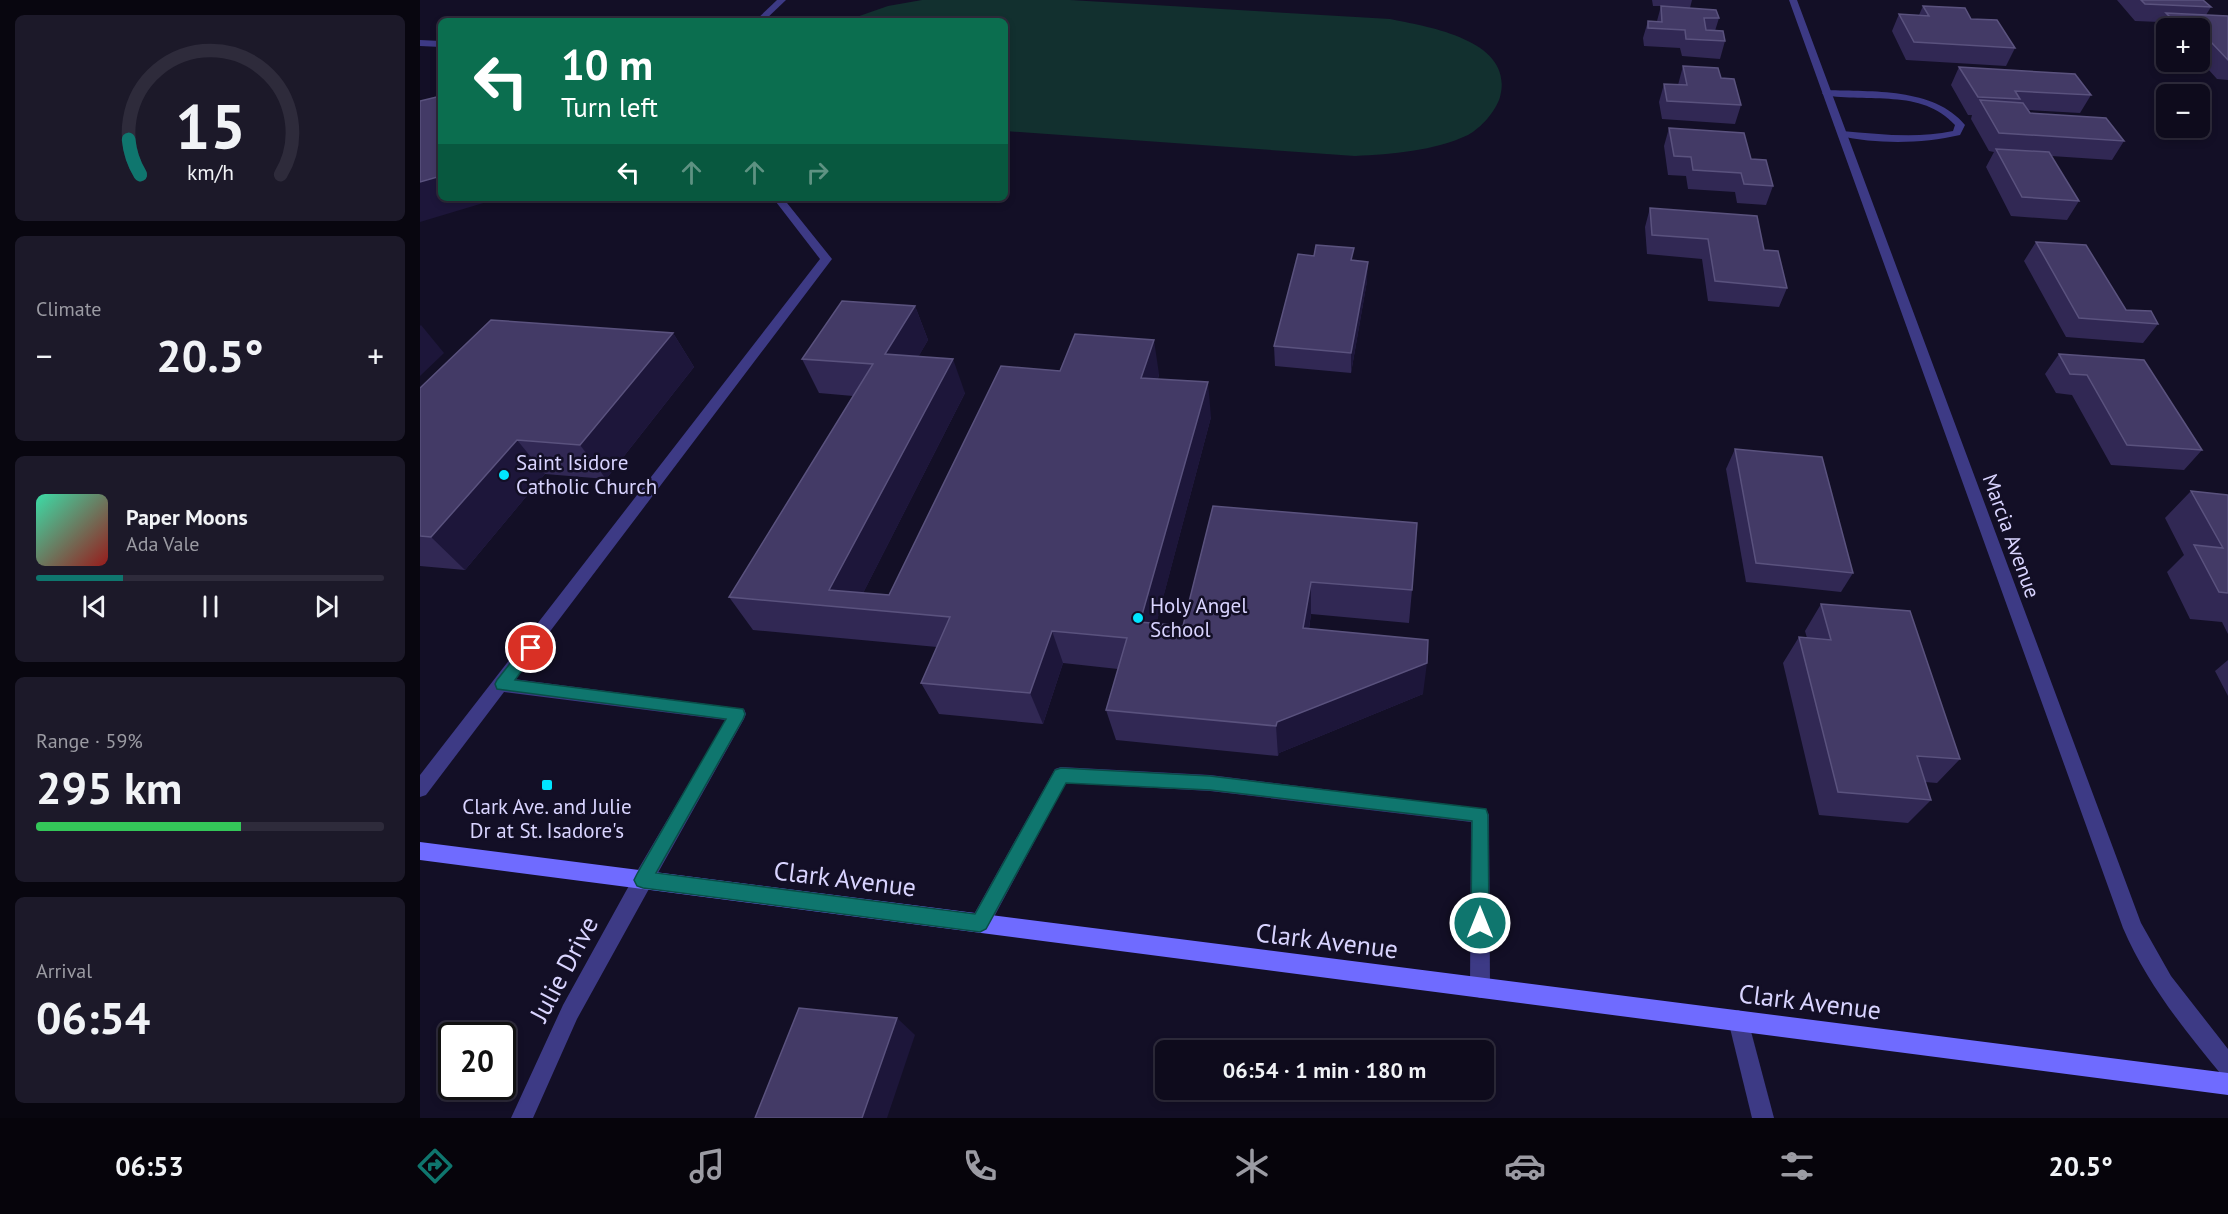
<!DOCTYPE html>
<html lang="en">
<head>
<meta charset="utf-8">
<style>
  :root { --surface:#0e0b1c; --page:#1c1929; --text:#f1f3f6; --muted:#9b9ba3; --line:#2e2b3b; --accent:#0f766e }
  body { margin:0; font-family:"PT Sans",sans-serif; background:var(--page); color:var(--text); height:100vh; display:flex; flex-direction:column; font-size:22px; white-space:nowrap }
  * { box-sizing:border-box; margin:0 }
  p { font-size:20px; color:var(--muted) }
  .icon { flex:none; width:33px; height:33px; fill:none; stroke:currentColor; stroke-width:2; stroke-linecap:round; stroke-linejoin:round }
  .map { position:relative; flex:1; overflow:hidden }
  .sheet { display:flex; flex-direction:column; gap:15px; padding:15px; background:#08060f; width:420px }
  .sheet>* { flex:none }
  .top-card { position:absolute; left:18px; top:18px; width:570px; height:183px; border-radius:9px; box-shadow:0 3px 9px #0003,0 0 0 2px var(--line); background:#0b6e4f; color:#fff; overflow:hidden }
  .fabs { position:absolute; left:1736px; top:18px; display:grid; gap:12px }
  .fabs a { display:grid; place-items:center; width:54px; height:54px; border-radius:9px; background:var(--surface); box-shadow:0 3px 9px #0003,0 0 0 2px var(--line); font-size:30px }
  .speed { position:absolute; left:18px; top:1022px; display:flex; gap:12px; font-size:30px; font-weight:700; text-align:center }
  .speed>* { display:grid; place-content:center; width:78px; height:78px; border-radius:50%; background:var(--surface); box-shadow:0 3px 9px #0003,0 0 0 2px var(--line); line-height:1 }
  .speed .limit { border:3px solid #111; border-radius:9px; background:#fff; color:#111 }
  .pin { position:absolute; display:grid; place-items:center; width:51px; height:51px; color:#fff; margin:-26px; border:3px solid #fff; border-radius:50%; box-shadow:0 2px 6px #0007 }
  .me { position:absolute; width:66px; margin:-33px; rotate:0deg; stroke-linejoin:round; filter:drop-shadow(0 0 4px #0008) }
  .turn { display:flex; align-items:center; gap:21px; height:126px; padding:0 24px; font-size:27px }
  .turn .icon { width:78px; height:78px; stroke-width:2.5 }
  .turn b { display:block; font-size:42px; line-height:51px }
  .lanes { display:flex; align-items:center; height:57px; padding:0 24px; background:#0003; justify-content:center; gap:30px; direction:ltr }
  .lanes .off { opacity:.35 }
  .big { font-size:45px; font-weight:800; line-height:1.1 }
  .sheet .card { flex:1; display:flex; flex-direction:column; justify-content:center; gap:9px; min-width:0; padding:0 21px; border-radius:9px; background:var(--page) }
  .sheet .dial { align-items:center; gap:0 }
  .dial svg { height:156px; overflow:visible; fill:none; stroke:var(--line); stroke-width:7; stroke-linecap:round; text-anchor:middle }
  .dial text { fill:var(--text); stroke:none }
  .song { display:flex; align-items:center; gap:18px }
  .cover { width:72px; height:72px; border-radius:9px; background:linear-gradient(135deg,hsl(160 70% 55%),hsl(0 70% 35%)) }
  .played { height:6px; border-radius:3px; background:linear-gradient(90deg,var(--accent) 25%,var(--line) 25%) }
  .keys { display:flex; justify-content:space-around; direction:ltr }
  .heat { display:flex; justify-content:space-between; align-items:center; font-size:33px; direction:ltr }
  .charge { height:9px; border-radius:4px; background:linear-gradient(90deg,#34c759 59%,var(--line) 0) }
  .trip { position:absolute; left:735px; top:1040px; width:339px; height:60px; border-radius:9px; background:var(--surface); box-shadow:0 3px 9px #0003,0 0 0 2px var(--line); font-weight:800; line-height:60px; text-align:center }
  .tab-bar { display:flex; height:96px; justify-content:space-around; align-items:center; background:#06040b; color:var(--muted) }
  .tab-bar .icon { width:42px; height:42px }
  .tab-bar .on { color:var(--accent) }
  .tab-bar b { font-size:27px; color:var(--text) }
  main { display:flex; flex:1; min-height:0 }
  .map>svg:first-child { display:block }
  .green { fill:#12302f }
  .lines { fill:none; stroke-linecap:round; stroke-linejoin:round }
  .lane { fill:#3d3a85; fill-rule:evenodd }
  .street { fill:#3d3a85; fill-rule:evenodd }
  .secondary { fill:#6f6bff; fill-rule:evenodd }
  .wall { fill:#312854 }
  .shaded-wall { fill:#1d163a }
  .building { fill:#433a66; stroke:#5a527e; stroke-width:1.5 }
  .route { fill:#0f766e; stroke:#0a4d48; stroke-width:1.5 }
  .poi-dot { fill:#00e5ff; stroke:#130f26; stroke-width:2 }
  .labels { text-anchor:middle; stroke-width:5; stroke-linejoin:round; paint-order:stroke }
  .poi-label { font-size:21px; fill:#d9d4ff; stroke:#130f26; text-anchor:start }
  .street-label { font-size:21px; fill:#d9d4ff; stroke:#130f26 }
  .near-street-label { font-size:26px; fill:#d9d4ff; stroke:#130f26 }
</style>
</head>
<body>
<main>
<section class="sheet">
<div class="card dial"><svg viewBox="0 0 100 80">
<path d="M14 69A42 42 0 1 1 86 69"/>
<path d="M14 69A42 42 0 0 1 8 51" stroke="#0f766e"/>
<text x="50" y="56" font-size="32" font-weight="700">15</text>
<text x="50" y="72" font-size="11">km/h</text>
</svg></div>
<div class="card"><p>Climate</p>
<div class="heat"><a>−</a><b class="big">20.5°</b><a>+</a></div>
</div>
<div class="card">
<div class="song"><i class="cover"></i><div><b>Paper Moons</b><p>Ada Vale</p></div></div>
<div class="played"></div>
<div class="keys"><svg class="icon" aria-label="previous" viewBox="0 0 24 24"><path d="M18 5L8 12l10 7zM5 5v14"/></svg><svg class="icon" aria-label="pause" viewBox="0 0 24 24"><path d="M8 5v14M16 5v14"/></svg><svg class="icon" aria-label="next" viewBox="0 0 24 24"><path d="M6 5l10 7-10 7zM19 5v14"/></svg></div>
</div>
<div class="card"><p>Range · 59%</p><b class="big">295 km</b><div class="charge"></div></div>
<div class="card"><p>Arrival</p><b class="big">06:54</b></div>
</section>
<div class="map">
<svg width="1808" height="1118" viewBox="0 0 1808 1118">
  <rect width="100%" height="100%" fill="#130f26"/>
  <path class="green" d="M502 0H650L970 19C1009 27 1095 40 1080 97 1076 111 1061 128 1048 135 1014 151 972 154 935 156L585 131V21H425L468 6Z"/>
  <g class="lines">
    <g class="lane">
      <polygon points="357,0 366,0 344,21 335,21"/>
      <polygon points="0,40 21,41 21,47 0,46"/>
      <path d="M1407 90C1451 92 1514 87 1545 125L1540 135C1502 144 1457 144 1419 136V132L1422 131C1459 134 1496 139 1533 131L1535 125C1502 88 1447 103 1404 95L1402 93Z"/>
      <polygon points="353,198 363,198 412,259 94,679 324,709 326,714 324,719 230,887 223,889 216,887 214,880 216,873 306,720 84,692 6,795 0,797 0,775 400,259"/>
      <polygon points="641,767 790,775 1066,809 1069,815 1070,988 1067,995 1060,998 1053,995 1050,988 1051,822 790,791 646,783 567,930 560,933 553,930 550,923 553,916 635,769"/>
    </g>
    <g class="street">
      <path d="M1369 0H1377L1721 923 1751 976 1808 1049V1076L1800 1073C1763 1028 1726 982 1703 928Z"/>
      <polygon points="223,871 230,873 232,880 230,887 157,1019 113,1118 91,1118 143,1005 216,873"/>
      <polygon points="1318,1010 1325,1013 1328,1020 1354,1118 1332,1118 1308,1020 1311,1013"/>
    </g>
    <polygon class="secondary" points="0,842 1808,1073 1808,1095 0,860"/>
  </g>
  <g class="wall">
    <polygon points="1232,0 1272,0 1270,8 1299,18 1295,31 1305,41 1300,59 1262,56 1260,48 1224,46 1223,38 1228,21 1237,21 1241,6 1233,6"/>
    <polygon points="1697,0 1783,0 1791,7 1786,15 1808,16 1808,80 1797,79 1779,59 1779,28 1746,28 1746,41 1736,30 1740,22 1715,21"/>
    <polygon points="1503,6 1551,19 1595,48 1586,66 1486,60 1472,31 1479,14 1499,15"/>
    <polygon points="1263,66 1301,78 1321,105 1315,124 1242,119 1239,102 1244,84 1258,85"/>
    <polygon points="1539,67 1671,95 1660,113 1608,110 1610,113 1704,141 1692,160 1631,156 1659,201 1647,220 1591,216 1566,167 1574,152 1569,151 1551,119 1552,115 1548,115 1531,85"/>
    <polygon points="1249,128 1331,159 1353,186 1346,205 1317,203 1315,192 1268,189 1266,176 1248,175 1244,146"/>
    <polygon points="1230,208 1344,250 1367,288 1359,307 1288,301 1282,259 1227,254 1225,227"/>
    <polygon points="1616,242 1706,310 1738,324 1723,343 1646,337 1604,261"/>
    <polygon points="933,260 947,281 931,373 855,366 854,346"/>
    <polygon points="495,306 508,340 498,357 545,393 443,593 469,595 640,371 739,374 738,379 791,417 736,624 763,626 793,506 992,590 989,623 891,614 889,629 1003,694 859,753 858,756 696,740 686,710 698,669 643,663 623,724 519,714 501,683 517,647 333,630 309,597 433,396 399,393 382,359"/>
    <polygon points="253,333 274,367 186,479 125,474 45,570 0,566 0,388"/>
    <polygon points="1639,354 1782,450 1764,470 1691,465 1652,395 1636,393 1625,374"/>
    <polygon points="1315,449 1433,573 1421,592 1326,582 1306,469"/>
    <polygon points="1771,491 1808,495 1808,634 1802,622 1770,619 1747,572 1764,555 1745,518"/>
    <polygon points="1401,604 1540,759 1517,783 1505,782 1511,800 1488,823 1399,815 1363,663 1379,637 1387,638 1385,631"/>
    <polygon points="1808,660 1808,696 1795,671"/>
  </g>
  <g class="shaded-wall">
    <polygon points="21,176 21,198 80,198 0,222 0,182"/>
    <polygon points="948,262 947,281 931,373 931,353"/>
    <polygon points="495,306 508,340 480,389 465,354"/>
    <polygon points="1,325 24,353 0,376 0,326"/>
    <polygon points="253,333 274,367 186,479 160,445"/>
    <polygon points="734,340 739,374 727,412 721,378"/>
    <polygon points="533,359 545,393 435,609 409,590"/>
    <polygon points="788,382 791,417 728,655 720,622"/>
    <polygon points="97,440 125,474 45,570 11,537"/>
    <polygon points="891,582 891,614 884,660 883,628"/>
    <polygon points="632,631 643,663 623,724 610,693"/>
    <polygon points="1007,663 1003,694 859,753 858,756 856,726 857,722"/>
    <polygon points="477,1018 495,1035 467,1118 442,1118"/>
  </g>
  <g class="building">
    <polygon points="1721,0 1783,0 1791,7 1725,4"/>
    <polygon points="1241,6 1296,10 1299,18 1284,18 1286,30 1303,31 1305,41 1266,39 1265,30 1228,28 1228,21 1242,22"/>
    <polygon points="1503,6 1545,8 1551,19 1577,20 1595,48 1494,42 1479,14 1509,16"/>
    <polygon points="1746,13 1808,16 1808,60 1790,41 1779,40 1779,34 1783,34 1779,28 1760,27"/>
    <polygon points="1263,66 1298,68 1301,78 1314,79 1321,105 1247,101 1244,84 1267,85"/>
    <polygon points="1539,67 1655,74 1671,95 1595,91 1600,99 1558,97"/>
    <polygon points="21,96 21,176 0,182 0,101"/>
    <polygon points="1560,100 1603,103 1610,113 1686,118 1704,141 1579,133"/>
    <polygon points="1249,128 1324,133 1331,159 1346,160 1353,186 1324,184 1321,173 1273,170 1271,157 1254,156"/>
    <polygon points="1576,149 1629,152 1659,201 1602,197"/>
    <polygon points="1230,208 1337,216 1344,250 1358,251 1367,288 1295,281 1288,239 1232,235"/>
    <polygon points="1616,242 1666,245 1706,310 1731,311 1738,324 1659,318"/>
    <polygon points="896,245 934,248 931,260 948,262 931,353 854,346 878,254 894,256"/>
    <polygon points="422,301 495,306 465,354 533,359 409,590 469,595 581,366 640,371 655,334 734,340 721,378 788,382 720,622 763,626 793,506 997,523 992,590 891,582 883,628 1008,640 1007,663 857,722 856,726 686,710 707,638 632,631 610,693 501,683 530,617 309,597 453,364 382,359"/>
    <polygon points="71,320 253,333 160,445 97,440 11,537 0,536 0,388"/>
    <polygon points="1639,354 1724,360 1782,450 1707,445 1667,375 1650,374"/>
    <polygon points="1315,449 1402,457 1433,573 1336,563"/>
    <polygon points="1771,491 1808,495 1808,593 1799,592 1774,545 1803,548"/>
    <polygon points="1401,604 1490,611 1540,759 1497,756 1511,800 1418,792 1379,637 1411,640"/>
    <polygon points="379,1008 477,1018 442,1118 335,1118"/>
  </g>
  <polygon class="route" points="111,642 116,643 118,648 95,680 323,709 325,714 323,719 236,873 555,914 635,770 641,768 790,776 1066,809 1068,815 1069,923 1066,929 1060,932 1054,929 1051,923 1052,821 790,790 646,783 566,929 560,932 223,888 217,886 214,880 217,874 306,719 77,689 75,684 77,680 106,643"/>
  <g class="poi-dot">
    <circle cx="84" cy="475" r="6"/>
    <circle cx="718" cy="618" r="6"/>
    <rect x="121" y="779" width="12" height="12" rx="3"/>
  </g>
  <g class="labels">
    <g class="poi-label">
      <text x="96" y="470">Saint Isidore<tspan x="96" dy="24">Catholic Church</tspan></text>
      <text x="730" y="613">Holy Angel<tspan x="730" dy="24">School</tspan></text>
      <text x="127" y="814" text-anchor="middle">Clark Ave. and Julie<tspan x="127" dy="24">Dr at St. Isadore's</tspan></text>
    </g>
    <g class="street-label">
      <text transform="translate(1591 536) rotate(70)" y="7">Marcia Avenue</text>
    </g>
    <g class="near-street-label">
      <text transform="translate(425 879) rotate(7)" y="9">Clark Avenue</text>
      <text transform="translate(907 941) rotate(7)" y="9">Clark Avenue</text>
      <text transform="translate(144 969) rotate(-62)" y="9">Julie Drive</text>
      <text transform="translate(1390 1002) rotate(7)" y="9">Clark Avenue</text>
    </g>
  </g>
</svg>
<div class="fabs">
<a>+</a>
<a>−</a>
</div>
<div class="speed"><div class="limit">20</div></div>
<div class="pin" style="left:111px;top:648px;background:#d93025"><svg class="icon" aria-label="arrive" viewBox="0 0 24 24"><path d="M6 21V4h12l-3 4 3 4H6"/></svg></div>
<svg class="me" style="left:1060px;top:923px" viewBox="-20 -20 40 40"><circle r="17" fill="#0f766e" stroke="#fff" stroke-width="3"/><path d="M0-11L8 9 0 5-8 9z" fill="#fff"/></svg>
<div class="trip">06:54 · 1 min · 180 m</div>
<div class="top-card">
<div class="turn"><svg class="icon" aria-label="left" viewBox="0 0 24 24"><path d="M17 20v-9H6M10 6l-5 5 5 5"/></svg><div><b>10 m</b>Turn left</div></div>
<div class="lanes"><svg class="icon" aria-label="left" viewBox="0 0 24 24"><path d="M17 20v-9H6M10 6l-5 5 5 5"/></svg><svg class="icon off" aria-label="ahead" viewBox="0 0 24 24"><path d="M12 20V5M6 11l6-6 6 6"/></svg><svg class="icon off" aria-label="ahead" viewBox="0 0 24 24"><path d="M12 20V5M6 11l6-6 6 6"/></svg><svg class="icon off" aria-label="right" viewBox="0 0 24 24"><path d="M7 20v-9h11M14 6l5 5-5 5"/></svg></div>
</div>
</div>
</main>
<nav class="tab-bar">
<b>06:53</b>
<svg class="icon on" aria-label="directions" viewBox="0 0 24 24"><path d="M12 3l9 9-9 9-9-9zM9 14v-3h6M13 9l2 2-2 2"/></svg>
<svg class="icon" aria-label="music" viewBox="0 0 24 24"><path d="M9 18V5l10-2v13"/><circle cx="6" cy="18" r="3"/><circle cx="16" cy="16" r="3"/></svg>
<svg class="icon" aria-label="phone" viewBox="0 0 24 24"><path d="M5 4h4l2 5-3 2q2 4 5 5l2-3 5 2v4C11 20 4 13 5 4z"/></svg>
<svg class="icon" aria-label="climate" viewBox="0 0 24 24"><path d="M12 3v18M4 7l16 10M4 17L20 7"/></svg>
<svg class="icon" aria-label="car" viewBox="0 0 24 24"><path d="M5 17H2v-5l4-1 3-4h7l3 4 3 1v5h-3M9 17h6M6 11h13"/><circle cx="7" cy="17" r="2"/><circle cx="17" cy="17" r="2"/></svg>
<svg class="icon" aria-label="filters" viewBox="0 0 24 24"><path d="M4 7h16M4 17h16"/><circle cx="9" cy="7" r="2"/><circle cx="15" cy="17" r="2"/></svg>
<b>20.5°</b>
</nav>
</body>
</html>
